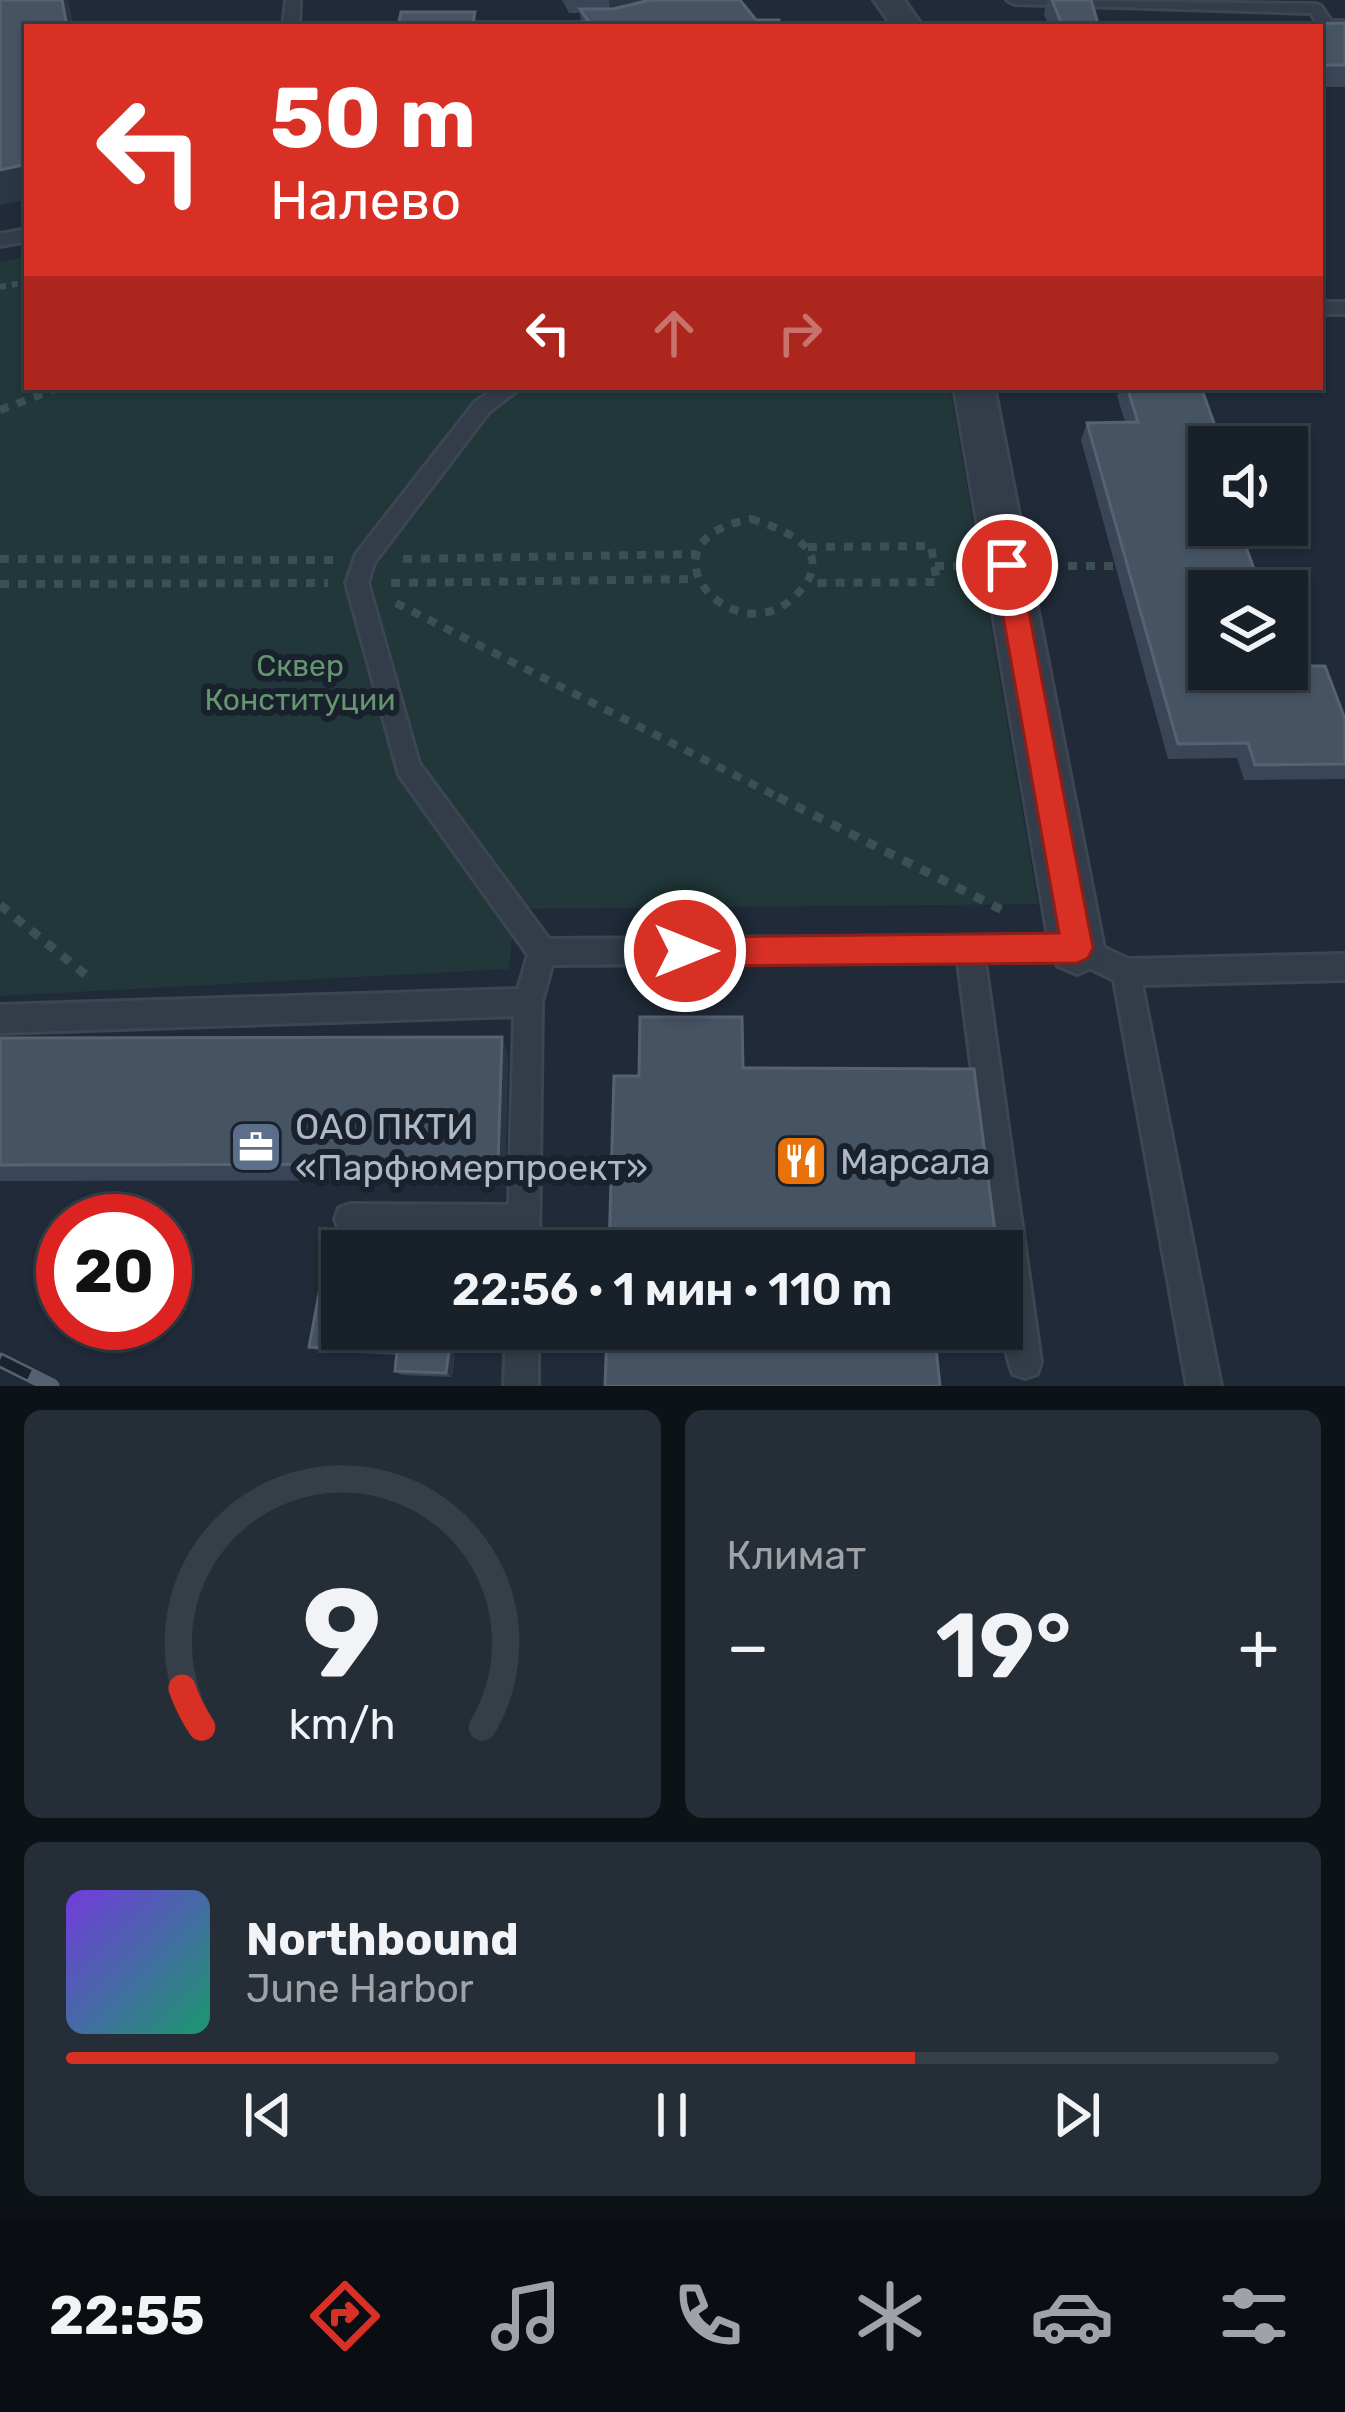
<!DOCTYPE html>
<html lang="ru">
<head>
<meta charset="utf-8">
<style>
  :root { --surface:#18202a; --page:#252d36; --text:#f1f3f6; --muted:#9fa3a8; --line:#363e47; --accent:#d93025 }
  body { margin:0; font-family:Rubik,sans-serif; background:var(--page); color:var(--text); height:100vh; display:flex; flex-direction:column; font-size:45px; white-space:nowrap }
  * { box-sizing:border-box; margin:0 }
  p { font-size:39px; color:var(--muted) }
  .icon { flex:none; width:66px; height:66px; fill:none; stroke:currentColor; stroke-width:2; stroke-linecap:round; stroke-linejoin:round }
  .map { position:relative; height:1386px; overflow:hidden }
  .panel { display:flex; flex-direction:column; gap:24px; padding:24px; background:#0d1217; flex:1 }
  .panel>* { flex:none }
  .top-card { position:absolute; left:24px; top:24px; width:1299px; height:366px; border-radius:0px; box-shadow:0 3px 9px #0004,0 0 0 3px var(--line); background:#d93025; color:#fff; overflow:hidden }
  .controls { position:absolute; left:1188px; top:426px; display:grid; gap:24px }
  .controls a { display:grid; place-items:center; width:120px; height:120px; border-radius:0px; background:var(--surface); box-shadow:0 3px 9px #0004,0 0 0 3px var(--line); font-size:60px }
  .speed { position:absolute; left:36px; top:1194px; display:flex; gap:24px; font-size:60px; font-weight:700; text-align:center }
  .speed>* { display:grid; place-content:center; width:156px; height:156px; border-radius:50%; background:var(--surface); box-shadow:0 3px 9px #0004,0 0 0 3px var(--line); line-height:1 }
  .speed .limit { border:18px solid #d22; background:#fff; color:#111 }
  .pin { position:absolute; display:grid; place-items:center; width:102px; height:102px; color:#fff; margin:-51px; border:6px solid #fff; border-radius:50%; box-shadow:0 3px 12px #0007 }
  .me { position:absolute; width:132px; margin:-66px; rotate:90deg; stroke-linejoin:round; filter:drop-shadow(0 0 9px #0008) }
  .turn { display:flex; align-items:center; gap:42px; height:252px; padding:0 48px; font-size:54px }
  .turn .icon { width:156px; height:156px; stroke-width:2.5 }
  .turn b { display:block; font-size:84px; line-height:102px }
  .lanes { display:flex; align-items:center; height:114px; padding:0 48px; background:#0003; justify-content:center; gap:60px; direction:ltr }
  .lanes .off { opacity:.35 }
  .big { font-size:90px; font-weight:600; line-height:1.1 }
  .panel .tile { flex:1; display:flex; flex-direction:column; justify-content:center; gap:18px; min-width:0; padding:0 42px; border-radius:18px; background:var(--page) }
  .panel .dial { align-items:center; gap:0 }
  .dial svg { height:312px; overflow:visible; fill:none; stroke:var(--line); stroke-width:7; stroke-linecap:round; text-anchor:middle }
  .dial text { fill:var(--text); stroke:none }
  .song { display:flex; align-items:center; gap:36px }
  .cover { width:144px; height:144px; border-radius:18px; background:linear-gradient(135deg,hsl(260 70% 55%),hsl(160 70% 35%)) }
  .played { height:12px; border-radius:6px; background:linear-gradient(90deg,var(--accent) 70%,var(--line) 70%) }
  .keys { display:flex; justify-content:space-around; direction:ltr }
  .heat { display:flex; justify-content:space-between; align-items:center; font-size:66px; direction:ltr }
  .panel .tiles { flex:1; display:grid; gap:24px; grid-template-columns:1fr 1fr }
  .tile:last-child { grid-column:span 2 }
  .trip { position:absolute; left:321px; top:1230px; width:702px; height:120px; border-radius:0px; background:var(--surface); box-shadow:0 3px 9px #0004,0 0 0 3px var(--line); font-weight:600; line-height:120px; text-align:center }
  .dock { display:flex; height:192px; justify-content:space-around; align-items:center; background:#0a0d11; color:var(--muted) }
  .dock .icon { width:84px; height:84px }
  .dock .selected { color:var(--accent) }
  .dock b { font-size:54px; color:var(--text) }
  .map>svg:first-child { display:block }
  .green { fill:#213739 }
  .lines { fill:none; stroke-linecap:round; stroke-linejoin:round }
  .service-casing { stroke:#3d4552; stroke-width:6 }
  .minor-casing { stroke:#3d4552; stroke-width:6 }
  .path-far2 { stroke:#3a5052; stroke-width:6; stroke-dasharray:6 6; stroke-linecap:butt }
  .path-far1 { stroke:#3a5052; stroke-width:8; stroke-dasharray:9 9; stroke-linecap:butt }
  .path { stroke:#3a5052; stroke-width:9; stroke-dasharray:10 10; stroke-linecap:butt }
  .service { fill:#333c49; fill-rule:evenodd }
  .minor { fill:#333c49; fill-rule:evenodd }
  .rail-casing { stroke:#556070; stroke-width:15 }
  .rail { stroke:#19212d; stroke-width:10; stroke-dasharray:33; stroke-linecap:butt }
  .wall { fill:#3a4657 }
  .shaded-wall { fill:#2a3646 }
  .building { fill:#465363; stroke:#566272; stroke-width:3 }
  .route { fill:#d93025; stroke:#8d1f18; stroke-width:3 }
  .labels { text-anchor:middle; stroke-width:12; stroke-linejoin:round; paint-order:stroke }
  .park-label { font-size:30px; fill:#649670; stroke:#19212d }
  .near-poi-label { font-size:36px; fill:#adb7c5; stroke:#19212d; text-anchor:start }
</style>
</head>
<body>
<div class="map">
<svg width="1345" height="1386" viewBox="0 0 1345 1386">
  <rect width="100%" height="100%" fill="#202a38"/>
  <polygon class="green" points="27,256 27,387 950,387 1038,904 515,909 509,969 0,996 0,262"/>
  <g class="lines">
    <g class="service-casing">
      <g id="service">
        <polygon points="286,0 300,0 299,27 283,27"/>
        <polygon points="1007,0 1316,4 1321,6 1331,21 1345,21 1345,31 1321,29 1311,13 1014,4"/>
        <polygon points="27,229 27,241 0,246 0,234"/>
        <rect x="1320" y="302" width="25" height="12"/>
        <path d="M498 387H522L489 412 374 563 368 583 419 763 549 939 1077 935 1128 959 1345 954V980L1142 985 1221 1386H1187L1114 980 1075 961 985 962 1041 1362 1037 1374 1025 1378 1013 1374C998 1336 1002 1290 1002 1251H995L958 962 552 965 542 1002 539 1251H507L508 1236 350 1234 339 1230 335 1219 339 1208 350 1204 509 1205 514 1016 0 1033V1005L518 989 528 955 399 775 346 583 356 554 475 402Z"/>
        <polygon points="506,1329 538,1329 538,1386 504,1386"/>
      </g>
    </g>
    <g class="minor-casing">
      <g id="minor">
        <polygon points="874,0 904,0 923,27 893,27"/>
        <polygon points="954,387 994,387 1104,948 1096,966 1077,974 1058,966 1050,948"/>
      </g>
    </g>
    <polyline class="path-far2" points="0,287 27,282"/>
    <g class="path-far1">
      <polyline points="0,410 61,387"/>
      <path d="M751 519C791 531 841 554 793 598 732 655 632 540 751 519Z"/>
      <polyline points="808,547 931,546 937,582 811,583"/>
      <polyline points="0,559 334,560"/>
      <polyline points="403,559 695,554"/>
      <polyline points="935,566 963,566"/>
      <polyline points="1050,566 1115,566"/>
      <polyline points="391,583 697,579"/>
      <polyline points="0,584 328,583"/>
      <polyline points="396,603 784,800"/>
    </g>
    <g class="path">
      <polyline points="778,797 1004,911"/>
      <polyline points="0,905 92,980"/>
    </g>
    <use href="#service" class="service"/>
    <use href="#minor" class="minor"/>
    <g class="rail-casing">
      <polyline id="rail" points="0,1360 52,1386"/>
    </g>
    <use href="#rail" class="rail"/>
  </g>
  <g class="wall">
    <polygon points="562,0 740,0 756,20 779,20 780,27 398,27 401,12 475,12 476,22 581,22 580,13 569,13"/>
    <polygon points="1047,0 1091,0 1099,27 1049,27 1044,14"/>
    <polygon points="1345,23 1345,87 1320,87 1320,27"/>
    <polygon points="1121,387 1201,387 1215,426 1207,443 1195,444 1209,591 1209,669 1345,719 1345,779 1244,780 1237,758 1168,759 1081,440 1087,423 1125,422 1117,396"/>
    <polygon points="0,1038 508,1057 505,1180 0,1181"/>
    <polygon points="639,1076 995,1232 989,1238 925,1238"/>
    <polygon points="458,1329 452,1377 402,1375 395,1371 397,1355 319,1351 309,1347"/>
  </g>
  <g class="shaded-wall">
    <polygon points="62,0 68,0 74,27 67,27"/>
    <polygon points="609,0 672,0 610,14"/>
    <polygon points="27,164 27,200 0,205 0,170"/>
    <polygon points="502,1037 508,1057 505,1180 498,1164"/>
    <polygon points="452,1329 458,1329 452,1377 446,1373"/>
  </g>
  <g class="building">
    <polygon points="0,0 62,0 67,27 27,27 27,164 0,170"/>
    <polygon points="650,0 740,0 756,20 779,20 780,27 398,27 401,12 475,12 473,22 589,22 580,9 613,9"/>
    <polygon points="1052,0 1091,0 1099,27 1063,27"/>
    <polygon points="1345,23 1345,65 1320,65 1320,27 1140,27"/>
    <polygon points="1127,387 1201,387 1215,426 1189,426 1209,484 1209,525 1238,525 1262,591 1209,591 1209,669 1287,669 1287,666 1325,666 1345,719 1345,764 1255,765 1248,743 1178,744 1087,423 1138,422"/>
    <polygon points="640,1017 742,1017 743,1068 974,1069 995,1232 924,1232 926,1251 609,1251 614,1076 639,1076"/>
    <polygon points="502,1037 498,1164 0,1165 0,1038"/>
    <polygon points="321,1283 342,1283 342,1329 452,1329 446,1373 395,1371 397,1351 309,1347"/>
    <polygon points="607,1329 934,1329 940,1386 605,1386"/>
  </g>
  <polygon class="route" points="1007,555 1020,565 1093,948 1088,958 1077,963 685,966 674,962 669,951 674,941 685,937 1059,933 994,565"/>
  <defs>
    <g id="office-square" transform="scale(2.7)"><rect x="-9" y="-9" width="18" height="18" rx="4" fill="#5c6f8a" stroke="#19212d"/><path d="M-6-3h4V-5.5h4V-3h4V5H-6ZM-1-4.5V-3h2v-1.5ZM-6 0V1H6V0Z" fill="#fff"/></g>
    <g id="restaurant-square" transform="scale(2.7)"><rect x="-9" y="-9" width="18" height="18" rx="4" fill="#e8710a" stroke="#19212d"/><path d="M-5-6h1v4h1v-4h1v4h1v-4h1v5L-1.5 .5V6h-2V.5L-5-1ZM5-6V6H3V1.5H1.5Q1.5-4 5-6Z" fill="#fff"/></g>
  </defs>
  <g fill-rule="evenodd">
    <use href="#office-square" x="256" y="1147"/>
    <use href="#restaurant-square" x="801" y="1161"/>
  </g>
  <g class="labels">
    <g class="park-label">
      <text x="300" y="676">Сквер<tspan x="300" dy="34">Конституции</tspan></text>
    </g>
    <g class="near-poi-label">
      <text x="295" y="1139">ОАО ПКТИ<tspan x="295" dy="41">«Парфюмерпроект»</tspan></text>
      <text x="840" y="1174">Марсала</text>
    </g>
  </g>
</svg>
<div class="controls">
<a><svg class="icon" aria-label="sound" viewBox="0 0 24 24"><path d="M4 9h4l5-4v14l-5-4H4zM17 9q2 3 0 6"/></svg></a>
<a><svg class="icon" aria-label="layers" viewBox="0 0 24 24"><path d="M12 4l9 5-9 5-9-5zM3 14l9 5 9-5"/></svg></a>
</div>
<div class="speed"><div class="limit">20</div></div>
<div class="pin" style="left:1007px;top:565px;background:#d93025"><svg class="icon" aria-label="arrive" viewBox="0 0 24 24"><path d="M6 21V4h12l-3 4 3 4H6"/></svg></div>
<svg class="me" style="left:685px;top:951px" viewBox="-20 -20 40 40"><circle r="17" fill="#d93025" stroke="#fff" stroke-width="3"/><path d="M0-11L8 9 0 5-8 9z" fill="#fff"/></svg>
<div class="trip">22:56 · 1 мин · 110 m</div>
<div class="top-card">
<div class="turn"><svg class="icon" aria-label="left" viewBox="0 0 24 24"><path d="M17 20v-9H6M10 6l-5 5 5 5"/></svg><div><b>50 m</b>Налево</div></div>
<div class="lanes"><svg class="icon" aria-label="left" viewBox="0 0 24 24"><path d="M17 20v-9H6M10 6l-5 5 5 5"/></svg><svg class="icon off" aria-label="ahead" viewBox="0 0 24 24"><path d="M12 20V5M6 11l6-6 6 6"/></svg><svg class="icon off" aria-label="right" viewBox="0 0 24 24"><path d="M7 20v-9h11M14 6l5 5-5 5"/></svg></div>
</div>
</div>
<section class="panel">
<div class="tiles">
<div class="tile dial"><svg viewBox="0 0 100 80">
<path d="M14 69A42 42 0 1 1 86 69"/>
<path d="M14 69A42 42 0 0 1 9 59" stroke="#d93025"/>
<text x="50" y="56" font-size="32" font-weight="700">9</text>
<text x="50" y="72" font-size="11">km/h</text>
</svg></div>
<div class="tile"><p>Климат</p>
<div class="heat"><a>−</a><b class="big">19°</b><a>+</a></div>
</div>
<div class="tile">
<div class="song"><i class="cover"></i><div><b>Northbound</b><p>June Harbor</p></div></div>
<div class="played"></div>
<div class="keys"><svg class="icon" aria-label="previous" viewBox="0 0 24 24"><path d="M18 5L8 12l10 7zM5 5v14"/></svg><svg class="icon" aria-label="pause" viewBox="0 0 24 24"><path d="M8 5v14M16 5v14"/></svg><svg class="icon" aria-label="next" viewBox="0 0 24 24"><path d="M6 5l10 7-10 7zM19 5v14"/></svg></div>
</div>
</div>
</section>
<nav class="dock">
<b>22:55</b>
<svg class="icon selected" aria-label="directions" viewBox="0 0 24 24"><path d="M12 3l9 9-9 9-9-9zM9 14v-3h6M13 9l2 2-2 2"/></svg>
<svg class="icon" aria-label="music" viewBox="0 0 24 24"><path d="M9 18V5l10-2v13"/><circle cx="6" cy="18" r="3"/><circle cx="16" cy="16" r="3"/></svg>
<svg class="icon" aria-label="phone" viewBox="0 0 24 24"><path d="M5 4h4l2 5-3 2q2 4 5 5l2-3 5 2v4C11 20 4 13 5 4z"/></svg>
<svg class="icon" aria-label="climate" viewBox="0 0 24 24"><path d="M12 3v18M4 7l16 10M4 17L20 7"/></svg>
<svg class="icon" aria-label="car" viewBox="0 0 24 24"><path d="M5 17H2v-5l4-1 3-4h7l3 4 3 1v5h-3M9 17h6M6 11h13"/><circle cx="7" cy="17" r="2"/><circle cx="17" cy="17" r="2"/></svg>
<svg class="icon" aria-label="filters" viewBox="0 0 24 24"><path d="M4 7h16M4 17h16"/><circle cx="9" cy="7" r="2"/><circle cx="15" cy="17" r="2"/></svg>
</nav>
</body>
</html>
